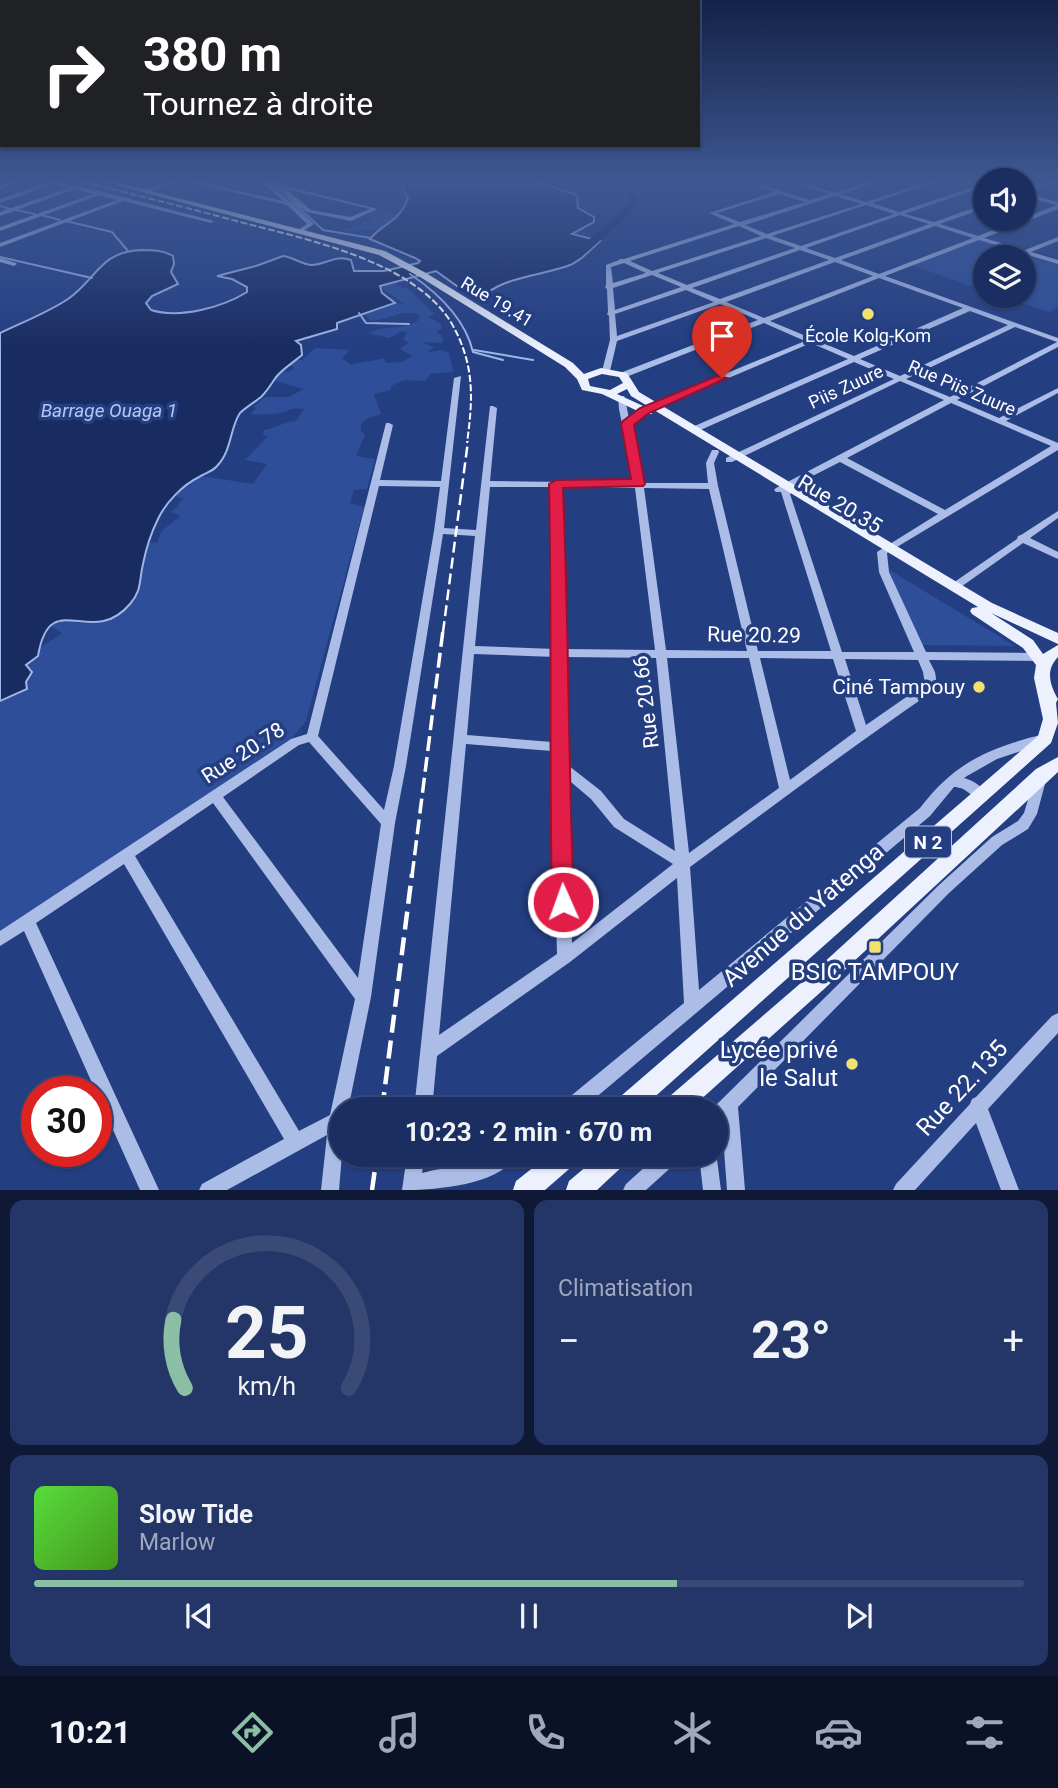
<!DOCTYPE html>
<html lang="fr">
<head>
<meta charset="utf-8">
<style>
  :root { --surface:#1b2e62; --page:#243668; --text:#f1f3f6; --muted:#a0a8be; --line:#394a77; --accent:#8abfa5 }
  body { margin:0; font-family:Roboto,sans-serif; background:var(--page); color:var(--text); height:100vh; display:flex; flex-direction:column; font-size:26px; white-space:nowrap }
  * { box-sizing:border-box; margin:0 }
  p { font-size:23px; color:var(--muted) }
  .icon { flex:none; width:38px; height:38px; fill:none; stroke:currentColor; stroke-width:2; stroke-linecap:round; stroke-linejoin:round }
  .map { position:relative; height:1190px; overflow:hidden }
  .panel { display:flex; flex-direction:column; gap:10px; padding:10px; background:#0f1936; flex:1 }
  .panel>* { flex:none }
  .guide { position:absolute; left:0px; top:0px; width:700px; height:147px; box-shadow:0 2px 5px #0004,0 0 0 2px var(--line); background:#202124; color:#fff; overflow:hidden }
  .controls { position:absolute; left:973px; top:168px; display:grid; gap:14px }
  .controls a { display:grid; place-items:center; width:63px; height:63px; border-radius:50%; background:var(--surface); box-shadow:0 2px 5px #0004,0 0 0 2px var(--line); font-size:35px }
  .speed { position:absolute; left:21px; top:1076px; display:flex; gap:14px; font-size:35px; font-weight:700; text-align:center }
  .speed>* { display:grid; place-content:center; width:91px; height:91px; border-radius:50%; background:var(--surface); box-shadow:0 2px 5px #0004,0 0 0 2px var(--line); line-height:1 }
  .speed .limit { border:10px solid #d22; background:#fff; color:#111 }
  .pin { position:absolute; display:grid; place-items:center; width:60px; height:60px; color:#fff; margin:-72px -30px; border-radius:50% 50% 50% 0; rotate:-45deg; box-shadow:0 0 7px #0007 }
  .pin .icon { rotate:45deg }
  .me { position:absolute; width:77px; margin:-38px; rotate:358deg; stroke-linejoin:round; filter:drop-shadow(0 0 5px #0008) }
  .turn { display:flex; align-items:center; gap:24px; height:147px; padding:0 28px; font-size:32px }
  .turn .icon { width:91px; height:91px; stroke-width:2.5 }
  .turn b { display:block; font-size:49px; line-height:60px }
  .big { font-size:52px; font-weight:700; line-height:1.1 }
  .panel .card { flex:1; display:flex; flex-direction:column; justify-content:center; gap:10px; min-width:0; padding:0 24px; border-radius:14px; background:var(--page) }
  .panel .dial { align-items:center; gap:0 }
  .dial svg { height:182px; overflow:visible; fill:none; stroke:var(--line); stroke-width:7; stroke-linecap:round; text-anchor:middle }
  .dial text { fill:var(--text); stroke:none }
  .song { display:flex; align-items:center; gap:21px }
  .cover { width:84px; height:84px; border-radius:10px; background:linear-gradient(135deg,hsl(110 70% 55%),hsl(100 70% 35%)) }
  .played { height:7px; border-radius:4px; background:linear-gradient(90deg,var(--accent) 65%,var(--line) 65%) }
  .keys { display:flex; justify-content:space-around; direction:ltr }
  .heat { display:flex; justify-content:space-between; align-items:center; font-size:38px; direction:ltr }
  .panel .tiles { flex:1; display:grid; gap:10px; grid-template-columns:1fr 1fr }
  .card:last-child { grid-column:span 2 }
  .trip { position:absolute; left:329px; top:1097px; width:399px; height:70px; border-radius:35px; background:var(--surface); box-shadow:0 2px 5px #0004,0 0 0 2px var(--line); font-weight:700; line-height:70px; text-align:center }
  .menu { display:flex; height:112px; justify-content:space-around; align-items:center; background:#0b1227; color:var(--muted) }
  .menu .icon { width:49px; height:49px }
  .menu .current { color:var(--accent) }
  .menu b { font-size:32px; color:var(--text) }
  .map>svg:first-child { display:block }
  .green { fill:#2e4e99 }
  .water { fill:#192c62; stroke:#9fb6e8; stroke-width:2 }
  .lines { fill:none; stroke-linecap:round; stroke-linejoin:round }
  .stream { stroke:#9fb6e8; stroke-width:2 }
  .river { fill:#192c62; fill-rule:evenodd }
  .minor { fill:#abbde7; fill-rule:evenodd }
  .major { fill:#edf1fd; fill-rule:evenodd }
  .rail-far3 { stroke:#fff; stroke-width:2; stroke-dasharray:7 2.5; stroke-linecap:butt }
  .rail-far2 { stroke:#fff; stroke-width:2.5; stroke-dasharray:11 5; stroke-linecap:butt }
  .rail-far1 { stroke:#fff; stroke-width:3.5; stroke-dasharray:15 6; stroke-linecap:butt }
  .rail { stroke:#fff; stroke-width:4.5; stroke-dasharray:18 8; stroke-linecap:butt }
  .route { fill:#e11d48; stroke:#92132f; stroke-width:2 }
  .poi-dot { fill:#f2e06f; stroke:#243e82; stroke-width:2.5 }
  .labels { text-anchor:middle; stroke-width:7; stroke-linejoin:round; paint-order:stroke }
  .far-street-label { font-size:18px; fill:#fff; stroke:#243e82 }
  .far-poi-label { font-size:18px; fill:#fff; stroke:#243e82 }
  .far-water-label { font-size:19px; font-style:italic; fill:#b7c7ef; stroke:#243e82 }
  .shield { fill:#243e82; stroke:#bdc5da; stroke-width:2 }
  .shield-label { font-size:19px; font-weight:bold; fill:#fff }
  .street-label { font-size:21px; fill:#fff; stroke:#243e82 }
  .poi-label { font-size:21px; fill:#fff; stroke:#243e82; text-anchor:end }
  .near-street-label { font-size:24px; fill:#fff; stroke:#243e82 }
  .near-poi-label { font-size:24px; fill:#fff; stroke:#243e82 }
</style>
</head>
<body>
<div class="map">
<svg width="1058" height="1190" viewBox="0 0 1058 1190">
  <rect width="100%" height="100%" fill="#243e82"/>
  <g class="green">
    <path d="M381 209 390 210 396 218 376 231C366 228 354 232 342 231L374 219 368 215Z"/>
    <polygon points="978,239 1058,264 1058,307 1049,312 1001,296 1024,296 1024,257 985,257 985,291 911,265"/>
    <path d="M393 281 402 288 406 287 435 314 429 317 441 324 442 329 436 331 442 336 443 343 422 342 434 347 428 352 442 350 449 353 453 372 430 374 426 381 404 380 391 386V390L374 394 381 414 366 419 361 424V431L365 435 356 456 375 459 367 489 354 490 350 503 364 507 306 721 293 737 0 934V701L27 689 26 665 38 656 39 649 62 633 49 625 54 620C66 618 78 625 92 623 145 614 138 584 149 543L157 542 162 531 180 516 171 512 179 506 177 505 183 499 175 496 201 476 253 484 267 464 245 460 268 436 263 435 264 430C276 428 283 422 296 421L304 409C291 406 287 413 274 414 267 415 263 413 256 415L251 414 256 408 253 407 265 397H289L304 389 273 380 284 371 288 372 294 368 290 365 296 360H302L315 348 350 350 342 358 351 365C362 361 372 362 383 358L386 363 403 362 412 356 400 349 409 342 403 340 407 332 402 331 389 338 369 333C385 325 404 330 419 320L420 315C402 308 389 320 371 321L365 315 399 303 407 306 379 286Z"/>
    <polygon points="888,569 1015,646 921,645"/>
  </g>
  <path class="water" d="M404 182H537L577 195 578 208 594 217V222L572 234 600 241C591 249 581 261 570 265 544 275 510 276 487 293V301L478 297 476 293 461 289 436 271 380 286 382 293 395 303 337 323V329L296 341 301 345 302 355C294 362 279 371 274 380 270 386 267 391 261 397 255 402 246 407 240 413 230 427 232 451 217 466 212 472 205 473 199 477 183 485 166 502 158 519 151 533 146 549 143 564 139 581 142 590 130 604 91 650 50 585 38 656L26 665 32 672 26 682 27 689 0 701V333C23 322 47 313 68 299 97 279 100 251 142 250 153 250 163 250 173 256L174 264 171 272 178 284 152 296 146 303 151 310C180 319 223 307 247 292V287L232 279 217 276 256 266 283 256C293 257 301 264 311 265 326 265 335 254 351 260L354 271H384L418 263 420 261 415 258 370 239C384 222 399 223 408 198L403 190Z"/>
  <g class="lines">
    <g class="stream">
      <polyline points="271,182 323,230 371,238"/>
      <polyline points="972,182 985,186"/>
      <polyline points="0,206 10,209"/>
      <polyline points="16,210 35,214"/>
      <polyline points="41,215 60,220"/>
      <polyline points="66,221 112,232 128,251"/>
      <polyline points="0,257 92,278"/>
      <path d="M410 274C438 293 465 318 473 352L503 360"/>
      <polyline points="359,313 366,323 409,324"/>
      <polyline points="474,350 533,360"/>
    </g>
    <polygon class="river" points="633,182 641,182 636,191 638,199 628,216 580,258 572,258 572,254 621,212 630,199 628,191"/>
    <g class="minor">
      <polygon points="9,182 17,182 0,189 0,185"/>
      <polygon points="49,182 58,182 100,191 214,221 211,223 123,201 0,247 0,243 117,200 99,195 0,231 0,227 93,194 75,189 0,216 0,212 69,188 53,184 0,203 0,199"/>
      <polygon points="170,182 178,182 148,192 143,191"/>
      <path d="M190 182H200L283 201 262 182H268L290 202H294L273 182H279L282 185 378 209 351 221 307 212 297 205H294L314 224 300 233 298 232V230L307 224 287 205ZM286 189 370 209 350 217 311 210Z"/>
      <path d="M793 182C808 182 825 193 837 192 851 190 862 182 876 182L841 194 866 202 928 182H936L872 203 899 212 985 183V186L905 214 934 222 985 204V208L940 224 978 236 1057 205 1024 197V190L1048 182H1056L1024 193 1058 202V209L984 238 1025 250 1058 237V241L1031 252 1058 260V264L979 240 885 276 1058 338V347L957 400 999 418 1058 388V393L1006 421 1058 443V450L887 553 889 572 926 652 1039 653 1043 654 1045 657 1043 660 1039 661 929 660 935 672 937 685 929 694C848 750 770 808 690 867L699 990 920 808C955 762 989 748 1044 734L1048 736 1050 739 1048 742 997 759 967 776 964 778C972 780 982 786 987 794L985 798C975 801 971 793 963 789 962 788 955 787 954 787L930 816 581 1110H559L561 1104 684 1003 677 878 570 962 437 1056 432 1110H414L475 536 443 534 406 766 395 823 371 997 348 1110H341L342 1155 339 1190H321L327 1135 227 1190H199L202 1184 284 1139 124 864 36 923 159 1190H140L24 931 0 946V931L291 739 307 734 386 423H389L393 425 380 480 441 481 454 378 461 376 444 528 476 530 490 406H493L497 408 490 481 634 483 619 409 618 396H624L625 398 629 419 642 408 805 341 764 323 626 377H620V373L758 320 720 304 617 341 610 371 606 373 602 371 610 340 609 316 607 314 608 312 607 289 605 287 606 285V265L619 260 620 259H624L734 224 709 213 774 192 760 187V185L810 200 830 194ZM779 194 805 202 740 222 717 213ZM835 196 861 204 767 234 745 225ZM866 205 894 214 801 246 772 236ZM900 215 929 224 835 258 806 248ZM739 226 761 236 652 271 630 261ZM935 226 973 238 879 274 841 260ZM766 238 795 248 687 285 658 273ZM800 250 829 260 720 299 692 288ZM835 262 873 276 764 318 726 302ZM624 263 646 273 613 283 611 267ZM652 275 681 287 615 310 613 288ZM879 278 963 308 854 356 770 321ZM686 290 714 302 617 336 615 314ZM970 311 1008 325 900 376 860 359ZM1015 327 1057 342 950 397 906 379ZM811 343 848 359 690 428V432H696L854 362 894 379 726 458V462H732L900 381 944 400 776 488 774 490 776 492H781L831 651H758L718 486 714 463 719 452 718 450H712L706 463 708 483H643L630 426 648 412ZM951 403 1051 446 945 510 847 458ZM840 462 938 514 877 552 879 572 914 652H842L790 494 796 490 791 487ZM379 486 440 487 434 531 394 766 384 810 318 736ZM490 487H552L555 649 475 646ZM561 487 635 488 655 650 566 649ZM644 488 709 489 747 651 666 650ZM474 654 555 657 552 742 467 735ZM567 657 656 658 675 851 624 819 601 791 564 762ZM667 658H749L779 788 689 853ZM760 658 833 659 856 731 790 780ZM845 659 918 660 923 672 925 684 866 725ZM309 742 381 824 358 978 223 797 299 745ZM466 744 552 751 557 954 439 1035ZM565 777 591 799 614 827 673 864 572 943ZM213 803 355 999 330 1115 299 1131 135 856Z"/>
      <polygon points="0,258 16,263 17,264 14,266 0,262"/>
      <polygon points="1058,511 1058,518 1030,538 1058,552 1058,559 1023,543 958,589 950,589 949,587 950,585 1017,539 1018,536 1021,535"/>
      <polygon points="1040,775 1045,776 1046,780 1037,814 1028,829 1002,845 949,893 738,1107 745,1190 727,1190 722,1123 716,1126 716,1110 711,1110 939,885 992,837 1018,821 1024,813 1034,780 1035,776"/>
      <polygon points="1058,1013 1058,1033 988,1109 1019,1190 1001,1190 976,1123 915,1190 893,1190 896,1184 970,1104 972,1099 976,1097 1052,1016"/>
      <polygon points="716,1152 721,1190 703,1190 699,1155 716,1155"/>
      <path d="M407 1155H425L422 1173 434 1170 472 1164 491 1155H515C502 1186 430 1190 402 1190Z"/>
      <polygon points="658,1155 681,1155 678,1161 646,1190 623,1190 626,1184"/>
    </g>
    <g class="major">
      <path d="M104 182H115L385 251 426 273 573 363 584 374 601 368 627 373 639 392 992 603 1058 633V644L991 613 1033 640 1043 654 1058 645V657C1045 670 1050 685 1058 699L1056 703 1058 723 1051 743 640 1110H611L614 1102 1038 736 1043 719 1034 678 1036 665 1023 648 972 614 970 611 972 608 978 607 631 396 627 389 617 394 652 410V414H644L602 394 582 390 577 379 565 367 420 277 379 255ZM602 374 619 377 623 383 610 390 590 386 588 379Z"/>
      <polygon points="1058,757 1058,772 823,990 689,1110 660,1110 663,1102 809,976 1036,769"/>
      <polygon points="549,1155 580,1155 576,1163 545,1190 513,1190 516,1181"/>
      <polygon points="600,1155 630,1155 626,1163 597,1190 566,1190 569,1181"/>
    </g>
    <path class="rail-far3" d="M84 182C136 195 188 208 240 222 305 239 415 261 452 324 475 365 473 399 467 443"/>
    <polyline class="rail-far2" points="443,632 468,441"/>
    <polyline class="rail-far1" points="412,876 443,630"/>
    <g class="rail">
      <polyline points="382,1110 412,874"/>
      <polyline points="372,1190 377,1155"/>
    </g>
  </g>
  <linearGradient id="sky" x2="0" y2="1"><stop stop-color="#142248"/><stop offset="0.52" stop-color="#3f5892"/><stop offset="1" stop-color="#3f5892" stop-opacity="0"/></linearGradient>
  <rect width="1058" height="349" fill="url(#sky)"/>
  <path class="route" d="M717 376 727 378 649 413 634 425 645 484 643 486 563 488C569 626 568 764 574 902L571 909 563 911 555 909 552 902C549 763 552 624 549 484L556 480 631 479 621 424 623 421 640 408Z"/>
  <g class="poi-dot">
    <circle cx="868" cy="314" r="7"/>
    <circle cx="979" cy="687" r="7"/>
    <rect x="868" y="940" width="14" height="14" rx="3.5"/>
    <circle cx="852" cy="1064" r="7"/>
  </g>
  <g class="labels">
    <g class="far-street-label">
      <text transform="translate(497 302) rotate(31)" y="6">Rue 19.41</text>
      <text transform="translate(846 387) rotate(-25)" y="6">Piis Zuure</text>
      <text transform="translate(962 388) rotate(23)" y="6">Rue Piis Zuure</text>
    </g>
    <g class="far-poi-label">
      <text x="868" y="342">École Kolg-Kom</text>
    </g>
    <g class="far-water-label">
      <text x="109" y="417">Barrage Ouaga 1</text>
    </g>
    <rect class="shield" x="905" y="826.5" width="46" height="31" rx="5"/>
    <g class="shield-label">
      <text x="928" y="849">N 2</text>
    </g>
    <g class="street-label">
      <text transform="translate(840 504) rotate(31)" y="7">Rue 20.35</text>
      <text transform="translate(754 635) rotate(1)" y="7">Rue 20.29</text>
      <text transform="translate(646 702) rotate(-97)" y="7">Rue 20.66</text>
      <text transform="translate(243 753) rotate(-33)" y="7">Rue 20.78</text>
    </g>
    <g class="poi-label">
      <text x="965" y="694">Ciné Tampouy</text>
    </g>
    <g class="near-street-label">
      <text transform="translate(803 915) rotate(-41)" y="8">Avenue du Yatenga</text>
      <text transform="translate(962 1088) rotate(-47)" y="8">Rue 22.135</text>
    </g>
    <g class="near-poi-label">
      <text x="875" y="980">BSIC TAMPOUY</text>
      <text x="838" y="1058" text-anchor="end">Lycée privé<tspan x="838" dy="28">le Salut</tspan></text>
    </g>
  </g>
</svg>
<div class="controls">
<a><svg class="icon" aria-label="sound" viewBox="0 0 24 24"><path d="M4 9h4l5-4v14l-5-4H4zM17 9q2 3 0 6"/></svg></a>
<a><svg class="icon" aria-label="layers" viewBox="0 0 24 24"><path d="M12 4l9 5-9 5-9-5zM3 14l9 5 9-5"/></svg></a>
</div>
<div class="speed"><div class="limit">30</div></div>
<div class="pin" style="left:722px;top:378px;background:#d93025"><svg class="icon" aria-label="arrive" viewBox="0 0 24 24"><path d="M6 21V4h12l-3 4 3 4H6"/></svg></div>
<svg class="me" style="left:563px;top:902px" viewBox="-20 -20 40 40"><circle r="17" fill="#e11d48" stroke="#fff" stroke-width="3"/><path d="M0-11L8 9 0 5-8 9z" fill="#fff"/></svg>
<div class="trip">10:23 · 2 min · 670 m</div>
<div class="guide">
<div class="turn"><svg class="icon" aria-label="right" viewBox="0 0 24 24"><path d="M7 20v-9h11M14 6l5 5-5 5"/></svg><div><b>380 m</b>Tournez à droite</div></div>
</div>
</div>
<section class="panel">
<div class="tiles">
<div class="card dial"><svg viewBox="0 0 100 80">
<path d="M14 69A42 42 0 1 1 86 69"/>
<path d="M14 69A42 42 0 0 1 9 39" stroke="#8abfa5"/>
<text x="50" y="56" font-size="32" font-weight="700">25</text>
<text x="50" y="72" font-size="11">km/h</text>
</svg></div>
<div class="card"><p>Climatisation</p>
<div class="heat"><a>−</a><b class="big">23°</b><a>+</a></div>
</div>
<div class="card">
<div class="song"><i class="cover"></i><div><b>Slow Tide</b><p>Marlow</p></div></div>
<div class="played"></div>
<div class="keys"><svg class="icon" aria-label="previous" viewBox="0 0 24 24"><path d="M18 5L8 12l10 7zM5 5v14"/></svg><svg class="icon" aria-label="pause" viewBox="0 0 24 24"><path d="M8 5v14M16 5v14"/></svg><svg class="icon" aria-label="next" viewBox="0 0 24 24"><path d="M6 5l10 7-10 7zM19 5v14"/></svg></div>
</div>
</div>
</section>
<nav class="menu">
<b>10:21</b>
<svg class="icon current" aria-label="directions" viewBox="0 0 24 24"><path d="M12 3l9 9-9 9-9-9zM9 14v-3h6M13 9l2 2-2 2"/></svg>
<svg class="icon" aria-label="music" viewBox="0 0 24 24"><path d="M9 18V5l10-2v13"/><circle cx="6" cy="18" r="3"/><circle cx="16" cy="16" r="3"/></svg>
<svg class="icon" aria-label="phone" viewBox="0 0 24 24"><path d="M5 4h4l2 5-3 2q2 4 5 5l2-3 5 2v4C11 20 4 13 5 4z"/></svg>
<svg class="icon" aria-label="climate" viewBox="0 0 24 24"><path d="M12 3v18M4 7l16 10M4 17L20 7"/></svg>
<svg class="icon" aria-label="car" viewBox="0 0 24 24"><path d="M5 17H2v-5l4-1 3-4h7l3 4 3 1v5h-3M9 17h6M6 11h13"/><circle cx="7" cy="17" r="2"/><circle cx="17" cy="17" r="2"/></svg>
<svg class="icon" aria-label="filters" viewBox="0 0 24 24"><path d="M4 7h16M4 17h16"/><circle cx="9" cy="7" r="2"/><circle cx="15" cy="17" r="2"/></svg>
</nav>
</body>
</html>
